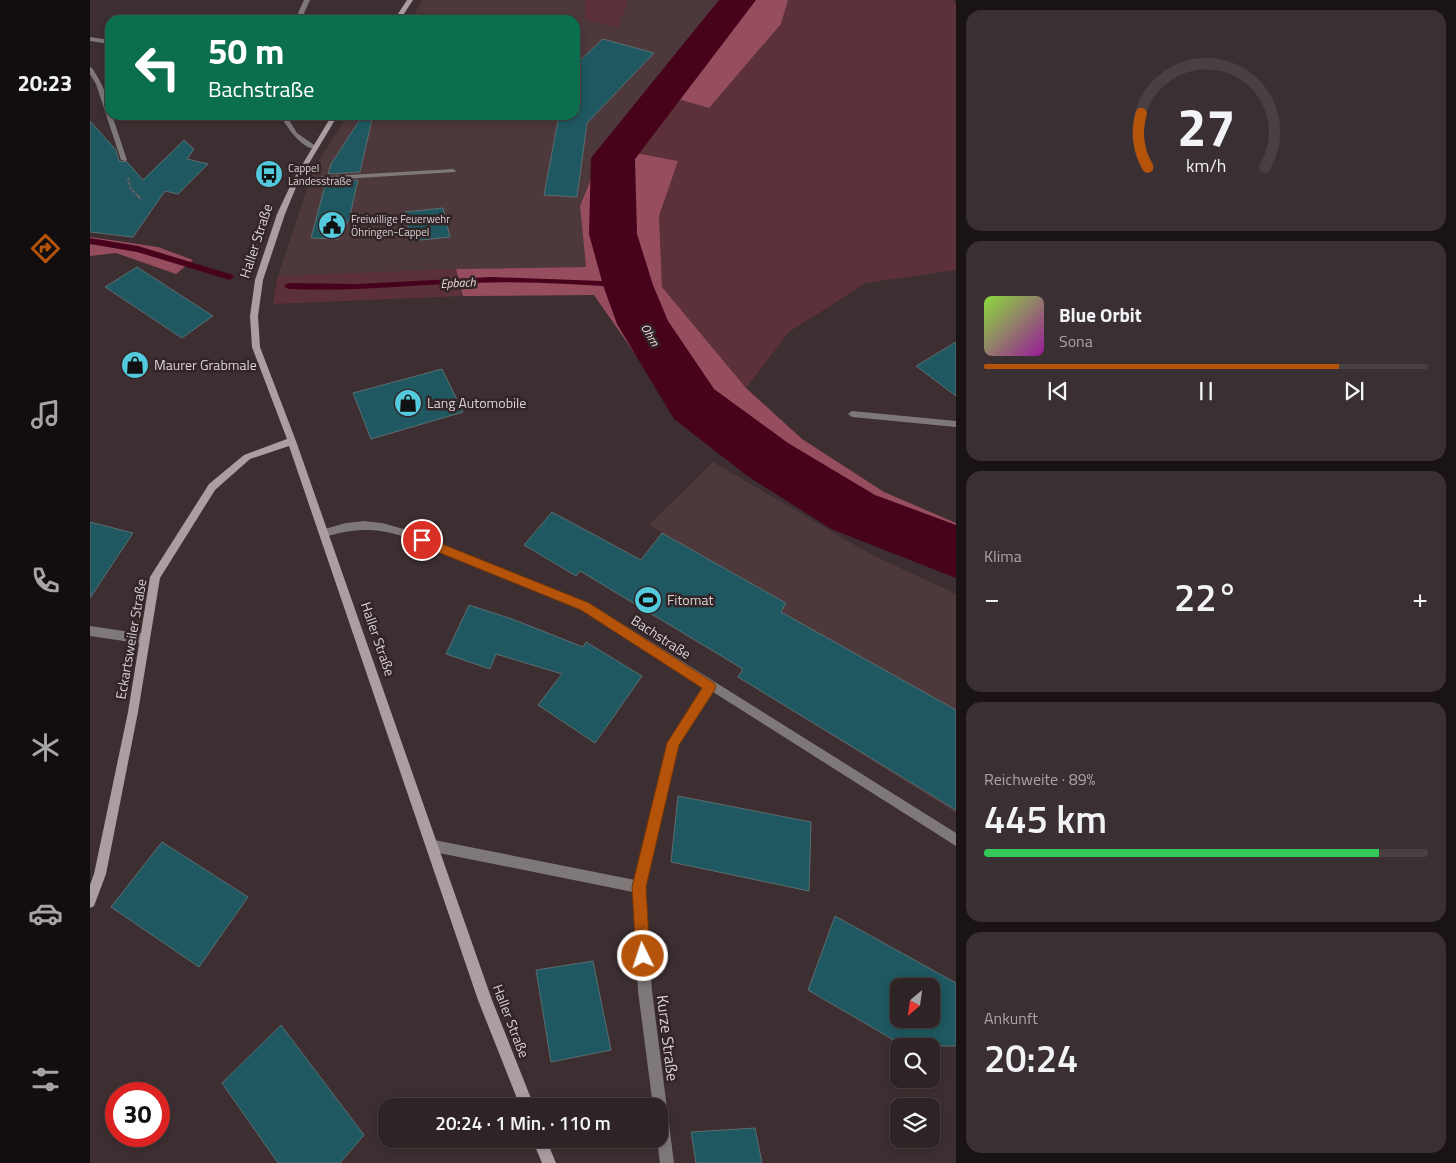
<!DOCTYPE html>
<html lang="de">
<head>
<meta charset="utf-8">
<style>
  :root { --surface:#2e2325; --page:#3a2f32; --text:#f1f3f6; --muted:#a7a4a7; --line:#494042; --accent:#b45309 }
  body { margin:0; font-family:"Titillium Web",sans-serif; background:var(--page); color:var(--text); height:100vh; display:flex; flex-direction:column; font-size:19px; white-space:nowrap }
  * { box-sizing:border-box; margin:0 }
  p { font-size:16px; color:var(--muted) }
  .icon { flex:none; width:28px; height:28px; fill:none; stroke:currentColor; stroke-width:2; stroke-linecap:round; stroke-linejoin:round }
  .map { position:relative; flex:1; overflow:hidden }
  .drawer { display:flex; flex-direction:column; gap:10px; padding:10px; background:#191314; width:500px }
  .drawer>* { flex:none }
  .banner { position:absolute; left:15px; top:15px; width:475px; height:105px; border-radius:15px; box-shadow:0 2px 8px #0003,0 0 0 1px var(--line); background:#0b6e4f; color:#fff; overflow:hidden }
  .needle { width:32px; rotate:209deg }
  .fabs { position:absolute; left:800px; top:978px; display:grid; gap:10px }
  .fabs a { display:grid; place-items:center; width:50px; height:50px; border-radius:10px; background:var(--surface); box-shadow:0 2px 8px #0003,0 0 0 1px var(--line); font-size:25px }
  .speed { position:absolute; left:15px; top:1082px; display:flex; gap:10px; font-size:25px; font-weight:700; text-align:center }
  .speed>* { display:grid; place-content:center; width:65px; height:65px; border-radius:50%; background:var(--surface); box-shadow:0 2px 8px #0003,0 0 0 1px var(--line); line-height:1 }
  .speed .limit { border:8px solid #d22; background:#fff; color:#111 }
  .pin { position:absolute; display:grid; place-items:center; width:42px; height:42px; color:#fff; margin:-21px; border:2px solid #fff; border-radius:50%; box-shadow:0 1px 5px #0007 }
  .me { position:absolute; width:55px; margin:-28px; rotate:356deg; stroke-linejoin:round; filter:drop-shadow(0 0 4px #0008) }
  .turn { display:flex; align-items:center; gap:18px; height:105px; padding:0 20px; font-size:22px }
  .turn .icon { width:65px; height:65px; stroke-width:2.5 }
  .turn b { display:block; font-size:35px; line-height:42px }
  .big { font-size:38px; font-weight:600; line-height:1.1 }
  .drawer .card { flex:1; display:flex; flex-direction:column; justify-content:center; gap:8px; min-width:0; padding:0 18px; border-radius:15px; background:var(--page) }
  .drawer .dial { align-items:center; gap:0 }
  .dial svg { height:130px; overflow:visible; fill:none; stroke:var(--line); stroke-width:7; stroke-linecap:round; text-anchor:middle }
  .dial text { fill:var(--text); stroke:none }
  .song { display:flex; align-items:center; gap:15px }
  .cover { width:60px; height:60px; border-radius:8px; background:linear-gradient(135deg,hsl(90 70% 55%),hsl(300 70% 35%)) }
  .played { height:5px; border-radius:2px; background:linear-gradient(90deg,var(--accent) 80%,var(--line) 80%) }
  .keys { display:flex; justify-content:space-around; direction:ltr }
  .heat { display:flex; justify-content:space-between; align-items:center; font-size:28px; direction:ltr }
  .charge { height:8px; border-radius:4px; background:linear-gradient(90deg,#34c759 89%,var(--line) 0) }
  .trip { position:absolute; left:288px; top:1098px; width:290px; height:50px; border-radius:15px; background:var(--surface); box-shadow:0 2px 8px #0003,0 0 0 1px var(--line); font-weight:600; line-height:50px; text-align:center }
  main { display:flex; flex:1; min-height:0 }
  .dock { display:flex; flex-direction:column; width:90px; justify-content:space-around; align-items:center; background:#120e0f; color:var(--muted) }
  .dock .icon { width:35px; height:35px }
  .dock .active { color:var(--accent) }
  .dock b { font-size:22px; color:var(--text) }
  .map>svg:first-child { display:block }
  .built { fill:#4d383c }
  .green { fill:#5d313a }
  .forest { fill:#964d5d }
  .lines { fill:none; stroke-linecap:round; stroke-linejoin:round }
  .stream { fill:#47031b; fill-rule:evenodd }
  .river { fill:#47031b; fill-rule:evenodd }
  .building { fill:#1f5860; stroke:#5c6d70; fill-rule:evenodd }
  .path-far1 { stroke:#6e6163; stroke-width:2; stroke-dasharray:2.5 2; stroke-linecap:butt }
  .path { stroke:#6e6163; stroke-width:2.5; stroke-dasharray:3 2; stroke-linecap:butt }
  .street { fill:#7f7879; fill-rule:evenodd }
  .secondary { fill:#aa9ea0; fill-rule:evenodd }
  .route { fill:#b45309; stroke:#753606 }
  .labels { text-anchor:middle; stroke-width:5; stroke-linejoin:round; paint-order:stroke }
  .far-poi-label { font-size:11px; fill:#dad1d3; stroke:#322527; text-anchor:start }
  .far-water-label { font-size:12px; font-style:italic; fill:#f1dade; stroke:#322527 }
  .street-label { font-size:14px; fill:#dad1d3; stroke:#322527 }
  .poi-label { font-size:14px; fill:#dad1d3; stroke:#322527; text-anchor:start }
  .near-street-label { font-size:16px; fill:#dad1d3; stroke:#322527 }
</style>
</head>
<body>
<main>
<nav class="dock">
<b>20:23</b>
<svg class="icon active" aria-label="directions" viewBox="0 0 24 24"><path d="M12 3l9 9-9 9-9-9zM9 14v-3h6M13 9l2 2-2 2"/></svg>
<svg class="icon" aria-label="music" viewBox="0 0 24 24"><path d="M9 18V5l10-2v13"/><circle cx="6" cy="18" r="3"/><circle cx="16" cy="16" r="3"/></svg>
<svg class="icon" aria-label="phone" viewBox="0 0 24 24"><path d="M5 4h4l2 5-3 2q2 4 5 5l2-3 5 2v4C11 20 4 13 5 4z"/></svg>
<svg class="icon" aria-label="climate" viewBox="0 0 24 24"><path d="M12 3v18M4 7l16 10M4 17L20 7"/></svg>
<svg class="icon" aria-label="car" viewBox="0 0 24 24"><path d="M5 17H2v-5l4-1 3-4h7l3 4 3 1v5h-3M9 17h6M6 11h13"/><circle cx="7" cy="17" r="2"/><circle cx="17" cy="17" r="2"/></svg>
<svg class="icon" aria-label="filters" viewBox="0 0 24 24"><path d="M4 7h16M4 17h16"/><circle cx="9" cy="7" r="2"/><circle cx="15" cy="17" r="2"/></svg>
</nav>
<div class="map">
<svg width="866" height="1163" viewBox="0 0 866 1163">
  <rect width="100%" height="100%" fill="#3d2f31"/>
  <g class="built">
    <polygon points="333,0 629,0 560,91 514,147 490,206 496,267 366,269 188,276 224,168 258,115 485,115 485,20 320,20"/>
    <polygon points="623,462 778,553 866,594 866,813 648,677 696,603 559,525"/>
  </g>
  <g class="green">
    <polygon points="495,0 538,0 528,27 495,20"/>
    <polygon points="698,0 863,0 866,5 866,270 776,283 699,332 656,388 572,287 569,216 588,161 514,147 560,91 619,108 691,24"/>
    <polygon points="366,269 373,296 183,304 188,276"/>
  </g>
  <g class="forest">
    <polygon points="629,0 698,0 691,24 619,108 560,91"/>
    <polygon points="514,147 588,161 569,216 572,287 656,388 712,439 794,492 866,523 866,576 834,563 679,483 584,410 504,295 373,296 366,269 496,267 490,206"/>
    <polygon points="0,237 68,247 103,260 86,274 26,253 0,256"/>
  </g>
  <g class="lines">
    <g class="stream">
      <polygon points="0,238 48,246 143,275 144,277 140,280 47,252 0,244"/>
      <path d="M401 277 538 282 542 285 538 288C486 284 434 281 381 283 320 285 259 292 198 289L194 286 198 283 267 284Z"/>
    </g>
    <polygon class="river" points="629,0 666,0 545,159 547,234 563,285 578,321 624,389 698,443 785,495 866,525 866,578 741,529 656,475 584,419 527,324 513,285 499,234 501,158"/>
  </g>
  <g class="building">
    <polygon points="513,39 564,53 497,123 487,197 454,195 469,115 485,115 485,65"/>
    <polygon points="273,115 283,115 270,172 238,174 241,164"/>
    <polygon points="0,121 26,150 29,161 37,162 53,180 94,140 104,149 97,159 118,164 88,194 75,191 43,237 0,232"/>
    <polygon points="268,180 259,220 248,239 221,238 236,182"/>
    <polygon points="353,208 360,237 321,241 315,212"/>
    <polygon points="47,267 123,316 92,338 15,287"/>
    <polygon points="866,342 866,396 826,366"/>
    <polygon points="352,369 373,412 281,439 263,393"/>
    <polygon points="462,512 551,560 572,533 696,603 691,612 866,710 866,810 648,677 653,669 490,571 486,576 434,545"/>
    <polygon points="0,522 43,533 0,598"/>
    <polygon points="379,605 422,619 493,647 496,642 552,676 505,743 448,705 472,674 406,654 400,669 356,654"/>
    <polygon points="588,796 721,822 719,891 581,862"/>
    <polygon points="72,842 158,897 109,967 21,907"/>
    <path d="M745 916 866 983V1046H814L718 990ZM809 986H841V1019H809Z"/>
    <polygon points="503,961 521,1050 461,1062 446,970"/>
    <polygon points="191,1025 274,1135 250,1163 188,1163 132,1083"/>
    <polygon points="665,1128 672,1163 606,1163 601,1132"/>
  </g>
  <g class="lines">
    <polyline class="path-far1" points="38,178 41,189 49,197"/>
    <polyline class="path" points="48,196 52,200"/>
    <g class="street">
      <polygon points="214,0 220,0 211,20 205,20"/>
      <polygon points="0,37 20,40 20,44 0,41"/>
      <path d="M0 67 2 68C11 82 20 98 20 115H22L37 160 36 161 31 160 6 84 0 74Z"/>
      <path d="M190 115H196L207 133 227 147V149C212 150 197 127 190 115Z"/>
      <polygon points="363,169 366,171 365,172 206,182 203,180 206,178"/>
      <polygon points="762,411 866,421 866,427 762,417 758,414"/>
      <path d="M274 521 292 523 317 530 499 603 866 833V846L623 692 588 745 555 887 562 991 584 1163H570L567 1139H569V1106H563L548 991 543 892 344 852 340 850 338 846 340 842 344 840 545 880 577 743 614 687 491 609 312 536C282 527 264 529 234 537L231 536 229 533 231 530 256 523Z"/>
      <polygon points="0,626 54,634 58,636 59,639 58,642 54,644 0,636"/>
    </g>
    <g class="secondary">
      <polygon points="317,0 323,0 310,20 304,20"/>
      <polygon points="242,115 248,115 209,180 195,214 173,280 168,316 170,347 206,441 402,1000 444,1106 430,1106 388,1000 199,446 160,459 125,490 70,578 48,712 16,874 4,906 0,908 0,885 4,874 38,712 60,577 119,484 154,455 197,439 162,347 160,316 165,280 187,214 203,180"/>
      <polygon points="442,1139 456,1139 466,1163 452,1163"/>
    </g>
  </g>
  <polygon class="route" points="332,536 499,603 624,683 626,687 624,691 589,745 556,887 560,956 558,962 553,964 548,962 546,956 542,887 577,743 612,688 491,610 328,544 327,540"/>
  <defs>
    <g id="bus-disc" transform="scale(1.4375)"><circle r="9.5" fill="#54cadd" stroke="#322527"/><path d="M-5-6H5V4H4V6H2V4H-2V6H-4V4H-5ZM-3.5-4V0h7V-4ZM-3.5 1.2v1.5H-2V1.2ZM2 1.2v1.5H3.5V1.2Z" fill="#111"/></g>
    <g id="civic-disc" transform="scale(1.4375)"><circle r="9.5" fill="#54cadd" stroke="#322527"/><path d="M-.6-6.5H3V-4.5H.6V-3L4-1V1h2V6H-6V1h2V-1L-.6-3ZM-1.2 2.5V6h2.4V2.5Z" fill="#111"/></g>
    <g id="shop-disc" transform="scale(1.4375)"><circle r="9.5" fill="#54cadd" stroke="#322527"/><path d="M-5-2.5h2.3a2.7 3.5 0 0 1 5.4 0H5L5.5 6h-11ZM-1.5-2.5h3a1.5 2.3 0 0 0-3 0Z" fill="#111"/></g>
    <g id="stadium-disc" transform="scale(1.4375)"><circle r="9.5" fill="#54cadd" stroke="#322527"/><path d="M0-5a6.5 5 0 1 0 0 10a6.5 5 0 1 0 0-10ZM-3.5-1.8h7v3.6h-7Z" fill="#111"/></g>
  </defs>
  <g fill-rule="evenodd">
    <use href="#bus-disc" x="179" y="174"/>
    <use href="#civic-disc" x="242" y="225"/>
    <use href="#shop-disc" x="45" y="365"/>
    <use href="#shop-disc" x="318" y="403"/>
    <use href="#stadium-disc" x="558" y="600"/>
  </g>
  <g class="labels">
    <g class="far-poi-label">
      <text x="198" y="172">Cappel<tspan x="198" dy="13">Landesstraße</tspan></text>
      <text x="261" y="223">Freiwillige Feuerwehr<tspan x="261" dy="13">Öhringen-Cappel</tspan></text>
    </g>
    <g class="far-water-label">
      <text transform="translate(368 283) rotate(-3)" y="4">Epbach</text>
      <text transform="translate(560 335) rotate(59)" y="4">Ohrn</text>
    </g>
    <g class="street-label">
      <text transform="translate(166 241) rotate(-72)" y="5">Haller Straße</text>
      <text transform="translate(571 637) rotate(33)" y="5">Bachstraße</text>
      <text transform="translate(41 639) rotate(-80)" y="5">Eckartsweiler Straße</text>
      <text transform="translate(288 639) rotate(71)" y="5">Haller Straße</text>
      <text transform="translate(421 1021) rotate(69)" y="5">Haller Straße</text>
    </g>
    <g class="poi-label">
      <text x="64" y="370">Maurer Grabmale</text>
      <text x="337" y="408">Lang Automobile</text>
      <text x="577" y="605">Fitomat</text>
    </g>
    <g class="near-street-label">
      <text transform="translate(578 1038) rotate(83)" y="6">Kurze Straße</text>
    </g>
  </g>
</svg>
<div class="fabs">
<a><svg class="needle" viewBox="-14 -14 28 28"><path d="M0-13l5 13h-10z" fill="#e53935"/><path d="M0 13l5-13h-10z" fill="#a7a4a7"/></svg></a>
<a><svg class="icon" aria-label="search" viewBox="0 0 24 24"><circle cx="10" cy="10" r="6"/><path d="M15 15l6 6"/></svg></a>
<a><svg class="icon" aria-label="layers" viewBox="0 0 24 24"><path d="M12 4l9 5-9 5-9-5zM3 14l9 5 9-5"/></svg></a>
</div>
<div class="speed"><div class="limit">30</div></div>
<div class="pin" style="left:332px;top:540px;background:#d93025"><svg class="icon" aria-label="arrive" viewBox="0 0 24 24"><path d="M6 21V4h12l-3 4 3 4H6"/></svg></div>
<svg class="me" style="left:553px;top:956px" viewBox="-20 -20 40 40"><circle r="17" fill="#b45309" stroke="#fff" stroke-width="3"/><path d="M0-11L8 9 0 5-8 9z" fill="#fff"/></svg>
<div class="trip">20:24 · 1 Min. · 110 m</div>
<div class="banner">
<div class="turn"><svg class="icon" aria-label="left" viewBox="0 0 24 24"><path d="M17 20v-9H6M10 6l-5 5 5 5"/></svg><div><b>50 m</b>Bachstraße</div></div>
</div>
</div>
<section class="drawer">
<div class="card dial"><svg viewBox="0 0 100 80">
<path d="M14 69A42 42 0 1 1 86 69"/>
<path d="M14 69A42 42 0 0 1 10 36" stroke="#b45309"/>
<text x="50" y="56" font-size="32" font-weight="700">27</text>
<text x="50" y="72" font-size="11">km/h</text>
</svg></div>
<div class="card">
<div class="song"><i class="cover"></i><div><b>Blue Orbit</b><p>Sona</p></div></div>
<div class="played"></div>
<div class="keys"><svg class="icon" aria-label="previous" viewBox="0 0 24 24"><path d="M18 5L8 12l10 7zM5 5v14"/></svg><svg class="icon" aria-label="pause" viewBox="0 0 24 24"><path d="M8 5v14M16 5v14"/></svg><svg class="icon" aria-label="next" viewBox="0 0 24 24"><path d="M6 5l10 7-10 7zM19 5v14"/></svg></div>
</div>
<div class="card"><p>Klima</p>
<div class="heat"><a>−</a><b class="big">22°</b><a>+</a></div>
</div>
<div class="card"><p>Reichweite · 89%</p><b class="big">445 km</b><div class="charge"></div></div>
<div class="card"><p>Ankunft</p><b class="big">20:24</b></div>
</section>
</main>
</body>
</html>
